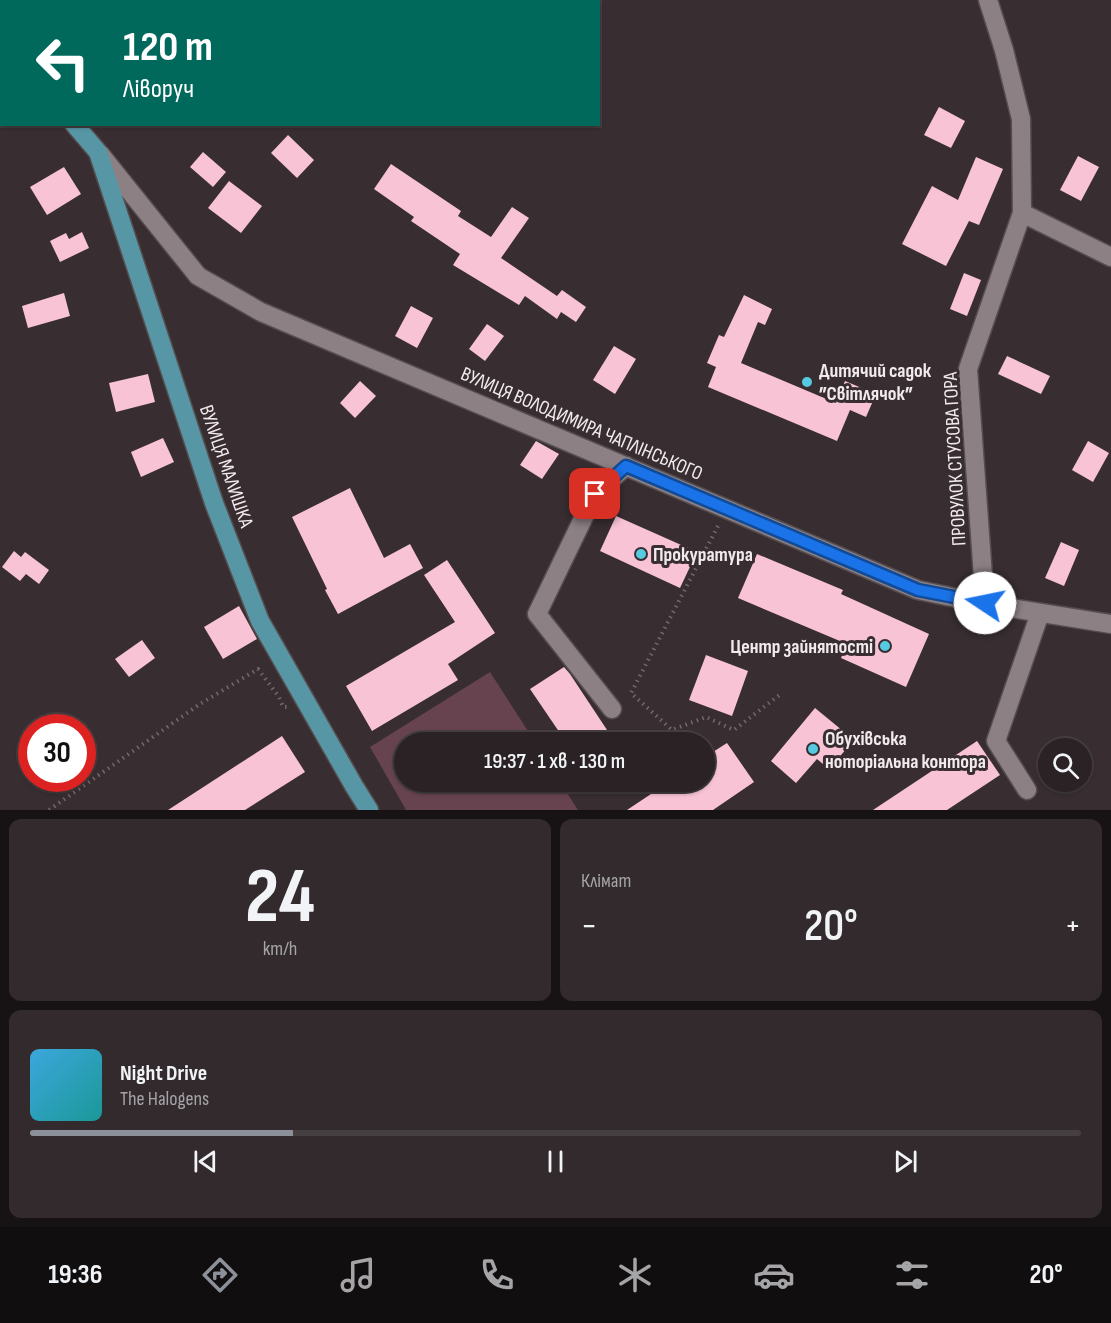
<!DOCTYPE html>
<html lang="uk">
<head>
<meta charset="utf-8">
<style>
  :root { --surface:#2a2225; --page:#322a2d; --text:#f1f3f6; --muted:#a5a4a7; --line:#463f42; --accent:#8c9099 }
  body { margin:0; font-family:"Sofia Sans Condensed",sans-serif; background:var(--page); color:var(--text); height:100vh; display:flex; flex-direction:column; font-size:22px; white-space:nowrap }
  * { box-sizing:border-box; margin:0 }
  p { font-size:20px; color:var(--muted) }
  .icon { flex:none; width:33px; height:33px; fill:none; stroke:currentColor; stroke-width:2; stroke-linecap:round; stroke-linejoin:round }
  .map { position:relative; height:810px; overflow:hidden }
  .details { display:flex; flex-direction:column; gap:9px; padding:9px; background:#171314; flex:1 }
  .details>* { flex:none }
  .top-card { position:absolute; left:0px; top:0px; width:600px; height:126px; box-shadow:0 2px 4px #0004,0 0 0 2px var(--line); background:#00695c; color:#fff; overflow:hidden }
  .fabs { position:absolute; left:1038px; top:738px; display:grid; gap:12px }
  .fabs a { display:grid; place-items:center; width:54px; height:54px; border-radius:50%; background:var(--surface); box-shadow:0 2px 4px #0004,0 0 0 2px var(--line); font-size:30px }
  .speed { position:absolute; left:18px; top:714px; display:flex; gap:12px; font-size:30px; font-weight:700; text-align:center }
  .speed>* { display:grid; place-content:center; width:78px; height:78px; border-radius:50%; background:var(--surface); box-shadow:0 2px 4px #0004,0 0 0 2px var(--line); line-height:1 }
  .speed .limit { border:9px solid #d22; background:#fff; color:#111 }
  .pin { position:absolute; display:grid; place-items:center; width:51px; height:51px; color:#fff; margin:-26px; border-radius:12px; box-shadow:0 3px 9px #0006 }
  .me { position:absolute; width:66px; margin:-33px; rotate:281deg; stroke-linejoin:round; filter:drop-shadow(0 0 4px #0008) }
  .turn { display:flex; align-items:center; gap:21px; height:126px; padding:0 24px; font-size:27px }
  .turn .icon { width:78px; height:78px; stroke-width:2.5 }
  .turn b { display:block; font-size:42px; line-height:51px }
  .big { font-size:45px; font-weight:600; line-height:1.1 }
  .details .tile { flex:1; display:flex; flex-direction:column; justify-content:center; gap:9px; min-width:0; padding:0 21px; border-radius:12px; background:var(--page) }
  .details .dial { align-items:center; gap:0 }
  .dial b { font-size:78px; line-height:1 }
  .song { display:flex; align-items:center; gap:18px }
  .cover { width:72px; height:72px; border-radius:9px; background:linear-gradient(135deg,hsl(200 70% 55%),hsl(180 70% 35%)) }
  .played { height:6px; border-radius:3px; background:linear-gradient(90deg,var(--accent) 25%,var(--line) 25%) }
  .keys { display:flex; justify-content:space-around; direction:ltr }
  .heat { display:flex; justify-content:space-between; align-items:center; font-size:33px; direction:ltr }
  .details .tiles { flex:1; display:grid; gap:9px; grid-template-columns:1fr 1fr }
  .tile:last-child { grid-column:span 2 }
  .trip { position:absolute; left:394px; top:732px; width:321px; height:60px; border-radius:30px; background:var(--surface); box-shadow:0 2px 4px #0004,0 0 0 2px var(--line); font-weight:600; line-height:60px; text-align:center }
  .dock { display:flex; height:96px; justify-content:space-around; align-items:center; background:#110e0f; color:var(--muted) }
  .dock .icon { width:42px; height:42px }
  .dock .current { color:var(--accent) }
  .dock b { font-size:27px; color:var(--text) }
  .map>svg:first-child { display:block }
  .green { fill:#66434f }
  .building { fill:#f8c3d5 }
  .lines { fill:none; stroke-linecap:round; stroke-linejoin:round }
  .street-casing { stroke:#564d50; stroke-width:21 }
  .primary-casing { stroke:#564d50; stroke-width:21 }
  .path { stroke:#72696c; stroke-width:4; stroke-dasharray:1.5 4.5; stroke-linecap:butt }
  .street { stroke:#8c8084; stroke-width:18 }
  .primary { stroke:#5797a5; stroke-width:18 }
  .route-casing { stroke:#114b97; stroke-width:15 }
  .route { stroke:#1a73e8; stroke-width:10 }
  .poi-dot { fill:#55cae0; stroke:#382e31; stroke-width:2 }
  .labels { text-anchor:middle; stroke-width:6; stroke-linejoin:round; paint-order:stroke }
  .poi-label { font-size:20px; font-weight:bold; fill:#f2ebed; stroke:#382e31; text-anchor:start }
  .street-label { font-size:20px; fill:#f2ebed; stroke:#382e31 }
</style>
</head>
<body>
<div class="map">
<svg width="1111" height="810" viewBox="0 0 1111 810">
  <rect width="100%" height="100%" fill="#382e31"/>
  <polygon class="green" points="490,672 535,742 405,742 405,782 560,782 578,810 406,810 370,747"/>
  <g class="building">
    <polygon points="939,107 965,121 951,148 924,135"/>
    <polygon points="288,135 314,160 297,178 271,153"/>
    <polygon points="203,152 226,172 213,187 190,167"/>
    <polygon points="1078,156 1099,167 1081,201 1060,190"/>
    <polygon points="976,157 1003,169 979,225 969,221 946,266 902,244 932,186 958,200"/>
    <polygon points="391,164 461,211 458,216 491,237 512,207 529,218 501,258 557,296 562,290 586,307 576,322 561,312 557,319 525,296 519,305 453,265 460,254 411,221 414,217 374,189"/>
    <polygon points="64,167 81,194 47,215 30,187"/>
    <polygon points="229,181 262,206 241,233 208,208"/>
    <polygon points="82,232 89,248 60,262 50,241 66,233 69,239"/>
    <polygon points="964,273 981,280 967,316 950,309"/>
    <polygon points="64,293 70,316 28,328 22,306"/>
    <polygon points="744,295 772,309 765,325 758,322 741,363 836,403 845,381 876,394 866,417 850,410 837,441 708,387 716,367 707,363 719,335 724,337"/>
    <polygon points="411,306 433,318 417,348 395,336"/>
    <polygon points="487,324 504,336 485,361 469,349"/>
    <polygon points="614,346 636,359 615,394 593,380"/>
    <polygon points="1007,356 1050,376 1041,394 998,374"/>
    <polygon points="148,374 155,402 116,412 109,383"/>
    <polygon points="360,381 376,396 355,418 340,403"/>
    <polygon points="163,438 174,462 141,477 131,452"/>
    <polygon points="536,441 559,454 542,479 520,465"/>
    <polygon points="1088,441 1109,453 1093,482 1072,470"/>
    <polygon points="350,488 384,558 410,544 423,568 338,614 325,590 327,589 292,517"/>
    <polygon points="616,516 697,552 680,588 600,551"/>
    <polygon points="1061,542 1079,550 1064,586 1045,578"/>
    <polygon points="14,551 21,557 25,552 49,570 39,584 26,574 20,581 2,567"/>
    <polygon points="757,554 843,590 841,594 929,634 906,687 841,658 847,644 738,598"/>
    <polygon points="447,560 495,633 448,664 458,680 372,731 346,686 455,622 424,575"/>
    <polygon points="239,606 257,639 223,659 204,627"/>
    <polygon points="142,640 155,658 129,677 115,659"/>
    <polygon points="706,655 748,671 732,716 689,700"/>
    <polygon points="564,667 570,674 615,742 566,742 530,689"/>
    <polygon points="815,708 854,740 829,769 817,759 796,783 771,761"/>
    <polygon points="282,736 305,772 245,810 168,810"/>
    <polygon points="977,741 1000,775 947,810 873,810"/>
    <polygon points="727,743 754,782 713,810 627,810 669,782 705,782 705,757"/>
  </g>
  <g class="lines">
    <g class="street-casing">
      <g id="street">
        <polyline points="100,154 198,276 261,312 918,590 985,604 1111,624"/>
        <polyline points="1022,213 1111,257"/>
        <polyline points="985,604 968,369 1022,213 1021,119 1004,50 988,0"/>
        <polyline points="612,709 537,614 595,494 626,466"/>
        <polyline points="1027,790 996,741 1040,613"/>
      </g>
    </g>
    <g class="primary-casing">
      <g id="primary">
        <polyline points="0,37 2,39"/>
        <polyline points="74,124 98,152 214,503 260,621 354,786 369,810"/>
      </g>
    </g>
    <g class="path">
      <polyline points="718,526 631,693 672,730 706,717 734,730 782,693"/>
      <polyline points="49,810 200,704 258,669 279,697 283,707 288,707"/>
    </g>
    <use href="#street" class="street"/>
    <use href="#primary" class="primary"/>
  </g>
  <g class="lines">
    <g class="route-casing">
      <polyline id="route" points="595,494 626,466 918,590 985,603"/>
    </g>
    <use href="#route" class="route"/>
  </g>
  <g class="poi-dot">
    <circle cx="807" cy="382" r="6"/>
    <circle cx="641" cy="554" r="6"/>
    <circle cx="885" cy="646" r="6"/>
    <circle cx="813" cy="749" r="6"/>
  </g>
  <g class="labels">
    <g class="poi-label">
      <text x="819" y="377">Дитячий садок<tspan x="819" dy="23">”Світлячок”</tspan></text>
      <text x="653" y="561">Прокуратура</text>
      <text x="873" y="653" text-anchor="end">Центр зайнятості</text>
      <text x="825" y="745">Обухівська<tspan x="825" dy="23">ноторіальна контора</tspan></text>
    </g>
    <g class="street-label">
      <text transform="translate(582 423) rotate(23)" y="7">ВУЛИЦЯ ВОЛОДИМИРА ЧАПЛІНСЬКОГО</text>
      <text transform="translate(954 459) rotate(-93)" y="7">ПРОВУЛОК СТУСОВА ГОРА</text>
      <text transform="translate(227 466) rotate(71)" y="7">ВУЛИЦЯ МАЛИШКА</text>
    </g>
  </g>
</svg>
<div class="fabs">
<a><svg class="icon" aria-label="search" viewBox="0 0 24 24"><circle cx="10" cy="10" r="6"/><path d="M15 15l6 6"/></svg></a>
</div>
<div class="speed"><div class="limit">30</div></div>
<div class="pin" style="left:595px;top:494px;background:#d93025"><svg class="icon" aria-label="arrive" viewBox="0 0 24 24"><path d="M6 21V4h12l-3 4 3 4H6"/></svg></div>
<svg class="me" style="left:985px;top:603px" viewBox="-20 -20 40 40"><circle r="19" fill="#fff"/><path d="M0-13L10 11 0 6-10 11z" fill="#1a73e8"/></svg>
<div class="trip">19:37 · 1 хв · 130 m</div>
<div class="top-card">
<div class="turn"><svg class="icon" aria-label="left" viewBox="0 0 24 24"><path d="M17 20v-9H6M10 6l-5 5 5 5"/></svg><div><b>120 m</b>Ліворуч</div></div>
</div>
</div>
<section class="details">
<div class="tiles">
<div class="tile dial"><b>24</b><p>km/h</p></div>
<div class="tile"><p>Клімат</p>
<div class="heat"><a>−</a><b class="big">20°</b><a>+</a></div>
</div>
<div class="tile">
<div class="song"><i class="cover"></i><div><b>Night Drive</b><p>The Halogens</p></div></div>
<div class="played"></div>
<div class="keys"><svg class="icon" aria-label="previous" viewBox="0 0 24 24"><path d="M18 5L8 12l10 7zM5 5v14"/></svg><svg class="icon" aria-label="pause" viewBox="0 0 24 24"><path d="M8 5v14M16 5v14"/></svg><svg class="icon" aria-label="next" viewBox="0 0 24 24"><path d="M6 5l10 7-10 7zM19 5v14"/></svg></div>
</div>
</div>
</section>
<nav class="dock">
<b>19:36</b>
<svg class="icon current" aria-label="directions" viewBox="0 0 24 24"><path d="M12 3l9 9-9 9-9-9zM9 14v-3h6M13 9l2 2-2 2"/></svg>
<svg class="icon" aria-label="music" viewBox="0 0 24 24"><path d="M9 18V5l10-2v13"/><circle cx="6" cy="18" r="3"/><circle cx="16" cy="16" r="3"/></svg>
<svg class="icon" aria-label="phone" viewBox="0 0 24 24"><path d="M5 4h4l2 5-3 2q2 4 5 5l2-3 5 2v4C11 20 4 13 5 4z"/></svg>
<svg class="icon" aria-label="climate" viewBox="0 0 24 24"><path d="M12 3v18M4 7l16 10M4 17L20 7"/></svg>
<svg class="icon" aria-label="car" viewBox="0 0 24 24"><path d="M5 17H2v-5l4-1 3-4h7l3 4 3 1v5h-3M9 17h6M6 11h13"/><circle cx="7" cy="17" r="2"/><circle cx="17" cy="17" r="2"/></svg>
<svg class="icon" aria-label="filters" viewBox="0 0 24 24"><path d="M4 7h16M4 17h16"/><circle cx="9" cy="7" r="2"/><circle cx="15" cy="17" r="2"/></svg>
<b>20°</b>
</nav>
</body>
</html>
